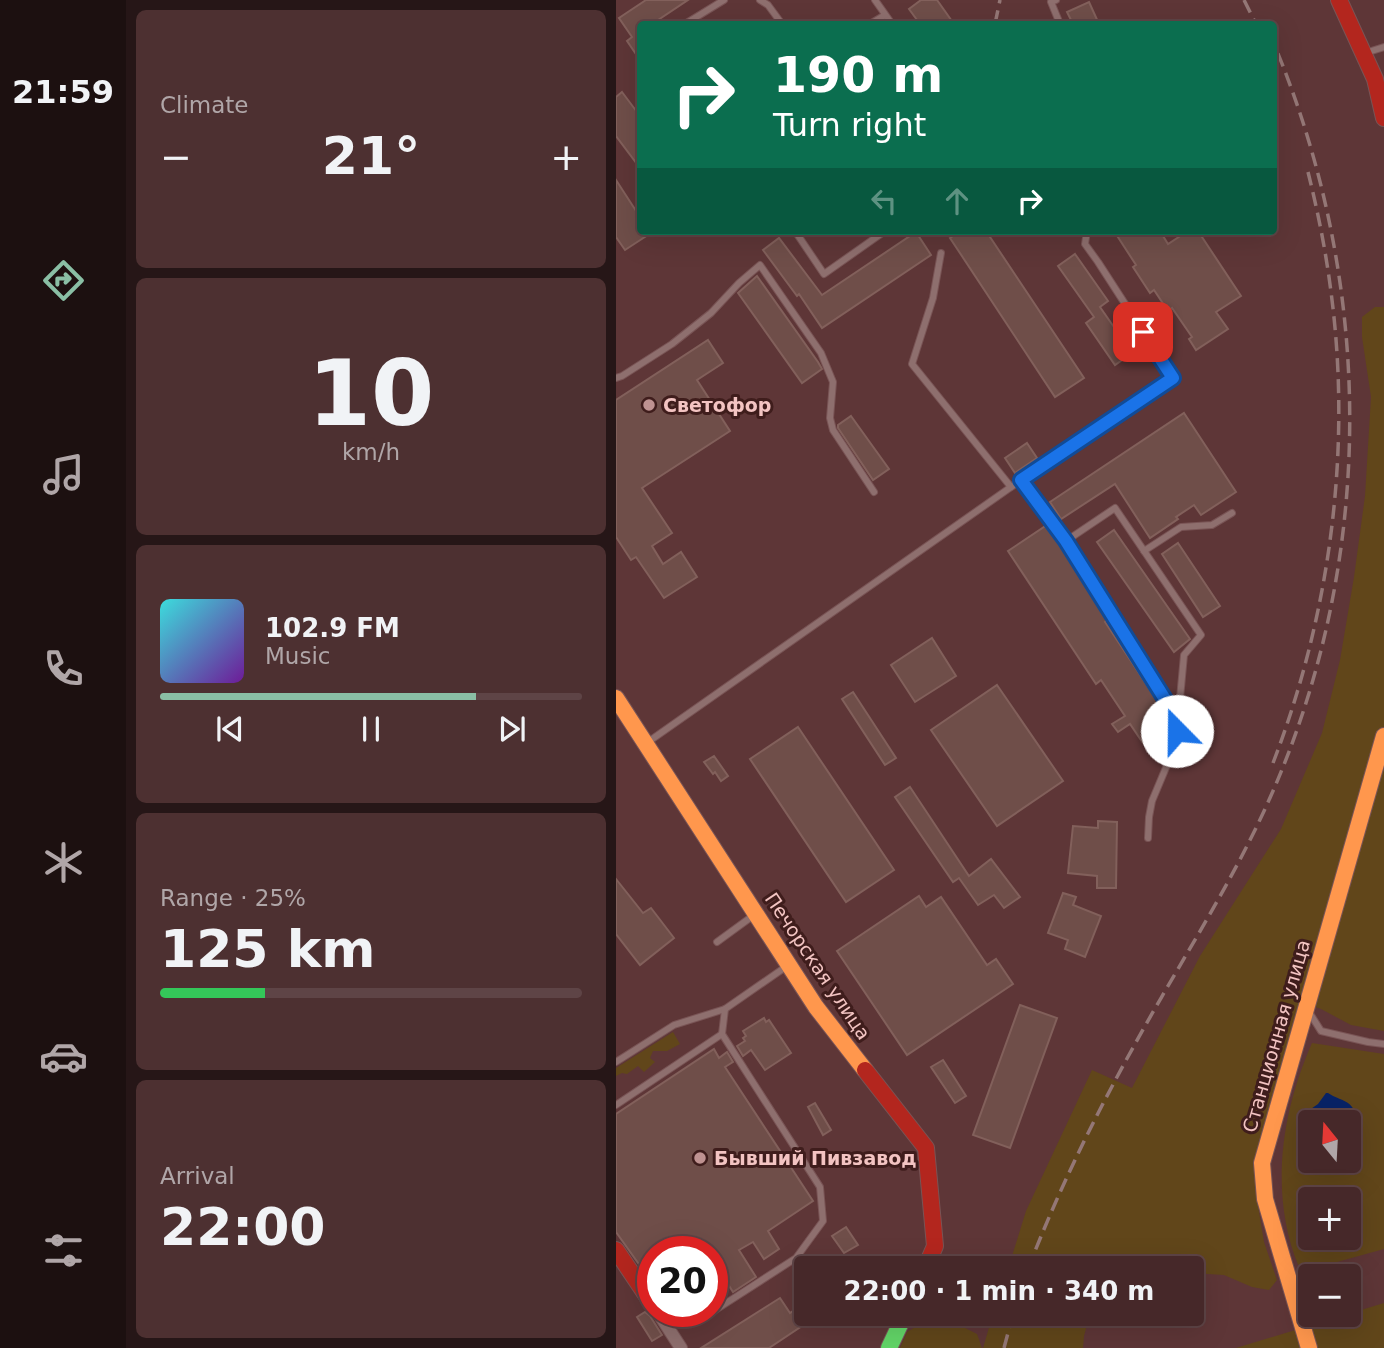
<!DOCTYPE html>
<html lang="en">
<head>
<meta charset="utf-8">
<style>
  :root { --surface:#462829; --page:#4d3031; --text:#f1f3f6; --muted:#b0a6a8; --line:#5e4446; --accent:#8abfa5 }
  body { margin:0; font-family:"DejaVu Sans",sans-serif; background:var(--page); color:var(--text); height:100vh; display:flex; flex-direction:column; font-size:26px; white-space:nowrap }
  * { box-sizing:border-box; margin:0 }
  p { font-size:23px; color:var(--muted) }
  .icon { flex:none; width:38px; height:38px; fill:none; stroke:currentColor; stroke-width:2; stroke-linecap:round; stroke-linejoin:round }
  .map { position:relative; flex:1; overflow:hidden }
  .drawer { display:flex; flex-direction:column; gap:10px; padding:10px; background:#261617; width:490px }
  .drawer>* { flex:none }
  .guide { position:absolute; left:21px; top:21px; width:640px; height:214px; border-radius:7px; box-shadow:0 7px 28px #0002,0 0 0 2px var(--line); background:#0b6e4f; color:#fff; overflow:hidden }
  .needle { width:46px; rotate:342deg }
  .fabs { position:absolute; left:682px; top:1110px; display:grid; gap:14px }
  .fabs a { display:grid; place-items:center; width:63px; height:63px; border-radius:7px; background:var(--surface); box-shadow:0 7px 28px #0002,0 0 0 2px var(--line); font-size:35px }
  .speed { position:absolute; left:21px; top:1236px; display:flex; gap:14px; font-size:35px; font-weight:700; text-align:center }
  .speed>* { display:grid; place-content:center; width:91px; height:91px; border-radius:50%; background:var(--surface); box-shadow:0 7px 28px #0002,0 0 0 2px var(--line); line-height:1 }
  .speed .limit { border:10px solid #d22; background:#fff; color:#111 }
  .pin { position:absolute; display:grid; place-items:center; width:60px; height:60px; color:#fff; margin:-30px; border-radius:14px; box-shadow:0 4px 10px #0006 }
  .me { position:absolute; width:77px; margin:-38px; rotate:338deg; stroke-linejoin:round; filter:drop-shadow(0 0 5px #0008) }
  .turn { display:flex; align-items:center; gap:24px; height:147px; padding:0 21px; font-size:32px }
  .turn .icon { width:91px; height:91px; stroke-width:2.5 }
  .turn b { display:block; font-size:49px; line-height:60px }
  .lanes { display:flex; align-items:center; height:66px; padding:0 21px; background:#0003; justify-content:center; gap:35px; direction:ltr }
  .lanes .off { opacity:.35 }
  .big { font-size:52px; font-weight:800; line-height:1.1 }
  .drawer .tile { flex:1; display:flex; flex-direction:column; justify-content:center; gap:10px; min-width:0; padding:0 24px; border-radius:10px; background:var(--page) }
  .drawer .dial { align-items:center; gap:0 }
  .dial b { font-size:91px; line-height:1 }
  .song { display:flex; align-items:center; gap:21px }
  .cover { width:84px; height:84px; border-radius:10px; background:linear-gradient(135deg,hsl(180 70% 55%),hsl(280 70% 35%)) }
  .played { height:7px; border-radius:4px; background:linear-gradient(90deg,var(--accent) 75%,var(--line) 75%) }
  .keys { display:flex; justify-content:space-around; direction:ltr }
  .heat { display:flex; justify-content:space-between; align-items:center; font-size:38px; direction:ltr }
  .charge { height:10px; border-radius:5px; background:linear-gradient(90deg,#34c759 25%,var(--line) 0) }
  .trip { position:absolute; left:178px; top:1256px; width:410px; height:70px; border-radius:7px; background:var(--surface); box-shadow:0 7px 28px #0002,0 0 0 2px var(--line); font-weight:800; line-height:70px; text-align:center }
  main { display:flex; flex:1; min-height:0 }
  .dock { display:flex; flex-direction:column; width:126px; justify-content:space-around; align-items:center; background:#1c1010; color:var(--muted) }
  .dock .icon { width:49px; height:49px }
  .dock .active { color:var(--accent) }
  .dock b { font-size:32px; color:var(--text) }
  .map>svg:first-child { display:block }
  .green { fill:#61461a; fill-rule:evenodd }
  .water { fill:#082367 }
  .building { fill:#6f4e49; stroke:#82605b; stroke-width:2 }
  .lines { fill:none; stroke-linecap:round; stroke-linejoin:round }
  .lane-casing { stroke:#795455; stroke-width:8 }
  .street-casing { stroke:#795455; stroke-width:14 }
  .fast-casing { stroke:#795455; stroke-width:18 }
  .slow-casing { stroke:#795455; stroke-width:18 }
  .jam-casing { stroke:#795455; stroke-width:18 }
  .lane { stroke:#8e6f6e; stroke-width:6 }
  .street { stroke:#8e6f6e; stroke-width:12 }
  .fast { stroke:#63d668; stroke-width:16 }
  .slow { stroke:#ff974d; stroke-width:16 }
  .jam { stroke:#b3261e; stroke-width:16 }
  .rail { stroke:#947776; stroke-width:3.5; stroke-dasharray:14 7; stroke-linecap:butt }
  .route-casing { stroke:#114b97; stroke-width:18 }
  .route { stroke:#1a73e8; stroke-width:12 }
  .poi-dot { fill:#bf9291; stroke:#3f1d1c; stroke-width:2.5 }
  .labels { text-anchor:middle; stroke-width:6; stroke-linejoin:round; paint-order:stroke }
  .poi-label { font-size:19px; font-weight:bold; fill:#f3c4c2; stroke:#3f1d1c; text-anchor:start }
  .street-label { font-size:19px; fill:#f3c4c2; stroke:#3f1d1c }
</style>
</head>
<body>
<main>
<nav class="dock">
<b>21:59</b>
<svg class="icon active" aria-label="directions" viewBox="0 0 24 24"><path d="M12 3l9 9-9 9-9-9zM9 14v-3h6M13 9l2 2-2 2"/></svg>
<svg class="icon" aria-label="music" viewBox="0 0 24 24"><path d="M9 18V5l10-2v13"/><circle cx="6" cy="18" r="3"/><circle cx="16" cy="16" r="3"/></svg>
<svg class="icon" aria-label="phone" viewBox="0 0 24 24"><path d="M5 4h4l2 5-3 2q2 4 5 5l2-3 5 2v4C11 20 4 13 5 4z"/></svg>
<svg class="icon" aria-label="climate" viewBox="0 0 24 24"><path d="M12 3v18M4 7l16 10M4 17L20 7"/></svg>
<svg class="icon" aria-label="car" viewBox="0 0 24 24"><path d="M5 17H2v-5l4-1 3-4h7l3 4 3 1v5h-3M9 17h6M6 11h13"/><circle cx="7" cy="17" r="2"/><circle cx="17" cy="17" r="2"/></svg>
<svg class="icon" aria-label="filters" viewBox="0 0 24 24"><path d="M4 7h16M4 17h16"/><circle cx="9" cy="7" r="2"/><circle cx="15" cy="17" r="2"/></svg>
</nav>
<section class="drawer">
<div class="tile"><p>Climate</p>
<div class="heat"><a>−</a><b class="big">21°</b><a>+</a></div>
</div>
<div class="tile dial"><b>10</b><p>km/h</p></div>
<div class="tile">
<div class="song"><i class="cover"></i><div><b>102.9 FM</b><p>Music</p></div></div>
<div class="played"></div>
<div class="keys"><svg class="icon" aria-label="previous" viewBox="0 0 24 24"><path d="M18 5L8 12l10 7zM5 5v14"/></svg><svg class="icon" aria-label="pause" viewBox="0 0 24 24"><path d="M8 5v14M16 5v14"/></svg><svg class="icon" aria-label="next" viewBox="0 0 24 24"><path d="M6 5l10 7-10 7zM19 5v14"/></svg></div>
</div>
<div class="tile"><p>Range · 25%</p><b class="big">125 km</b><div class="charge"></div></div>
<div class="tile"><p>Arrival</p><b class="big">22:00</b></div>
</section>
<div class="map">
<svg width="768" height="1348" viewBox="0 0 768 1348">
  <rect width="100%" height="100%" fill="#5e3637"/>
  <g class="green">
    <polygon points="759,307 768,307 768,734 763,753 768,768 768,1031 735,1025 705,1009 686,1002 641,1200 648,1242 661,1280 653,1290 636,1287 608,1275 576,1273 576,1269 392,1269 410,1211 476,1070 516,1088 584,956 665,829 706,733 724,660 738,577 749,496 755,397 746,337 746,317"/>
    <polygon points="57,1032 64,1044 51,1051 37,1051 34,1058 39,1062 28,1072 22,1066 11,1074 6,1073 0,1076 0,1068"/>
    <path d="M696 1043 768 1054V1249L692 1270 683 1267C653 1195 665 1113 696 1043ZM695 1122H733V1160H695ZM695 1199H733V1237H695Z"/>
    <polygon points="768,1303 768,1348 620,1348"/>
    <polygon points="377,1314 474,1314 468,1336 467,1348 367,1348"/>
    <polygon points="336,1325 349,1328 361,1334 366,1348 284,1348 291,1332 301,1326"/>
  </g>
  <path class="water" d="M710 1093H712C726 1102 736 1099 741 1118L733 1123V1122H695V1127L692 1123V1111L702 1104Z"/>
  <g class="building">
    <polygon points="30,0 72,0 36,24 24,24 24,60 11,41 16,37 3,18"/>
    <polygon points="305,0 321,0 338,24 304,24 293,9"/>
    <polygon points="473,2 483,24 457,24 451,12"/>
    <polygon points="6,92 24,116 24,168 0,136 0,97"/>
    <polygon points="0,180 24,217 24,231 38,231 9,250 0,237"/>
    <polygon points="345,231 370,231 468,378 439,397 334,238"/>
    <polygon points="498,231 544,231 552,244 572,231 582,231 625,296 600,312 612,329 580,350 573,339 576,337 556,308 552,311 538,290 534,293 517,267 520,265"/>
    <polygon points="300,232 315,255 206,328 183,294 181,296 147,250 163,238 206,295"/>
    <polygon points="459,254 492,301 484,307 516,353 499,365 470,323 478,317 442,266"/>
    <polygon points="141,276 202,362 206,369 186,383 122,293"/>
    <polygon points="92,340 107,363 81,380 114,431 26,488 56,533 36,546 47,564 65,552 81,577 48,598 20,557 15,560 0,537 0,400"/>
    <polygon points="568,413 620,492 585,515 578,505 560,517 562,519 534,538 499,484 445,519 434,502"/>
    <polygon points="235,416 273,469 257,480 222,428 222,425"/>
    <polygon points="411,443 421,458 399,473 389,458"/>
    <polygon points="431,525 492,619 489,622 556,723 527,743 514,724 502,732 496,724 509,716 485,680 480,684 392,551"/>
    <polygon points="498,530 574,639 558,652 481,542"/>
    <polygon points="562,543 604,606 587,617 546,554"/>
    <polygon points="316,638 340,676 299,702 275,665"/>
    <polygon points="381,685 447,781 381,826 315,730"/>
    <polygon points="237,692 280,758 269,765 226,699"/>
    <polygon points="182,727 278,870 230,902 134,759"/>
    <polygon points="98,756 112,776 105,781 99,772 97,774 88,762"/>
    <polygon points="294,787 353,876 375,859 404,897 388,908 378,895 362,905 343,878 337,882 279,797"/>
    <polygon points="482,821 501,822 500,888 481,888 481,876 452,873 457,826 482,828"/>
    <polygon points="0,879 27,913 35,908 58,938 24,965 0,934"/>
    <polygon points="447,893 460,897 457,905 485,916 469,957 449,949 452,940 432,933"/>
    <polygon points="303,896 310,907 325,897 371,965 380,959 397,984 291,1055 221,951"/>
    <polygon points="404,1005 441,1018 394,1148 357,1135"/>
    <polygon points="148,1018 150,1022 153,1020 175,1053 149,1070 135,1050 127,1056 121,1046 129,1041 127,1038 130,1036 127,1031"/>
    <polygon points="98,1049 103,1058 111,1052 117,1062 109,1067 197,1201 152,1231 163,1249 148,1259 137,1242 123,1250 140,1277 117,1292 100,1265 96,1268 96,1251 37,1251 37,1284 0,1232 0,1114"/>
    <polygon points="327,1060 350,1096 339,1103 315,1067"/>
    <polygon points="199,1103 215,1130 207,1135 192,1107"/>
    <polygon points="230,1227 242,1245 228,1253 216,1236"/>
    <polygon points="164,1298 174,1313 191,1301 191,1314 204,1314 153,1348 85,1348"/>
    <polygon points="29,1312 34,1316 46,1335 36,1341 21,1317"/>
  </g>
  <g class="lines">
    <g class="lane-casing">
      <g id="lane">
        <polyline points="144,0 152,5 166,24"/>
        <polyline points="259,0 276,24"/>
        <polyline points="440,0 435,2 444,24"/>
        <polyline points="69,24 108,0"/>
        <polyline points="254,24 269,15"/>
        <polyline points="749,53 768,47"/>
        <polyline points="179,231 208,274 269,231"/>
        <polyline points="325,253 317,298 296,364 395,487"/>
        <polyline points="0,378 6,376 56,344 95,313 123,283 144,265 205,353 217,382 214,418 217,430 258,492"/>
        <polyline points="405,480 450,541 561,719"/>
        <polyline points="450,541 499,508 585,635 568,655 561,731 559,746 536,801 533,817 532,838"/>
        <polyline points="528,551 565,527 596,525 616,513"/>
        <polyline points="32,742 395,487 557,378 482,262 469,244 471,231"/>
        <polyline points="101,942 138,915"/>
        <polyline points="693,1012 705,1031 752,1042 768,1044"/>
        <polyline points="0,1062 58,1025 109,1009 171,966"/>
        <polyline points="0,1105 106,1034"/>
        <polyline points="87,1318 180,1258 207,1221 204,1187 106,1034 109,1009"/>
      </g>
    </g>
    <g class="street-casing">
      <polyline id="street" points="41,1311 65,1348"/>
    </g>
    <g class="fast-casing">
      <polyline id="fast" points="273,1348 289,1314"/>
    </g>
    <g class="slow-casing">
      <g id="slow">
        <polyline points="0,698 200,1007 249,1070"/>
        <polyline points="693,1348 649,1199 646,1163 768,736"/>
      </g>
    </g>
    <g class="jam-casing">
      <g id="jam">
        <polyline points="723,0 759,79 768,118"/>
        <polyline points="249,1070 310,1148 319,1246 309,1269"/>
        <polyline points="0,1250 37,1305"/>
      </g>
    </g>
    <use href="#lane" class="lane"/>
    <use href="#street" class="street"/>
    <use href="#fast" class="fast"/>
    <use href="#slow" class="slow"/>
    <use href="#jam" class="jam"/>
    <g class="rail">
      <polyline points="628,0 640,24"/>
      <polyline points="379,24 384,0"/>
      <path d="M657 763C714 615 736 450 715 292 710 252 702 212 692 172"/>
      <path d="M412 1269C442 1191 479 1116 519 1044 558 973 602 905 638 832 760 585 764 297 658 44"/>
      <polyline points="388,1348 397,1314"/>
    </g>
  </g>
  <g class="lines">
    <g class="route-casing">
      <polyline id="route" points="527,332 557,378 405,480 450,541 562,720 561,731"/>
    </g>
    <use href="#route" class="route"/>
  </g>
  <g class="poi-dot">
    <circle cx="33" cy="405" r="7"/>
    <circle cx="84" cy="1158" r="7"/>
  </g>
  <g class="labels">
    <g class="poi-label">
      <text x="47" y="412">Светофор</text>
      <text x="98" y="1165">Бывший Пивзавод</text>
    </g>
    <g class="street-label">
      <text transform="translate(202 966) rotate(56)" y="7">Печорская улица</text>
      <text transform="translate(660 1036) rotate(-74)" y="7">Станционная улица</text>
    </g>
  </g>
</svg>
<div class="fabs">
<a><svg class="needle" viewBox="-14 -14 28 28"><path d="M0-13l5 13h-10z" fill="#e53935"/><path d="M0 13l5-13h-10z" fill="#b0a6a8"/></svg></a>
<a>+</a>
<a>−</a>
</div>
<div class="speed"><div class="limit">20</div></div>
<div class="pin" style="left:527px;top:332px;background:#d93025"><svg class="icon" aria-label="arrive" viewBox="0 0 24 24"><path d="M6 21V4h12l-3 4 3 4H6"/></svg></div>
<svg class="me" style="left:561px;top:731px" viewBox="-20 -20 40 40"><circle r="19" fill="#fff"/><path d="M0-13L10 11 0 6-10 11z" fill="#1a73e8"/></svg>
<div class="trip">22:00 · 1 min · 340 m</div>
<div class="guide">
<div class="turn"><svg class="icon" aria-label="right" viewBox="0 0 24 24"><path d="M7 20v-9h11M14 6l5 5-5 5"/></svg><div><b>190 m</b>Turn right</div></div>
<div class="lanes"><svg class="icon off" aria-label="left" viewBox="0 0 24 24"><path d="M17 20v-9H6M10 6l-5 5 5 5"/></svg><svg class="icon off" aria-label="ahead" viewBox="0 0 24 24"><path d="M12 20V5M6 11l6-6 6 6"/></svg><svg class="icon" aria-label="right" viewBox="0 0 24 24"><path d="M7 20v-9h11M14 6l5 5-5 5"/></svg></div>
</div>
</div>
</main>
</body>
</html>
